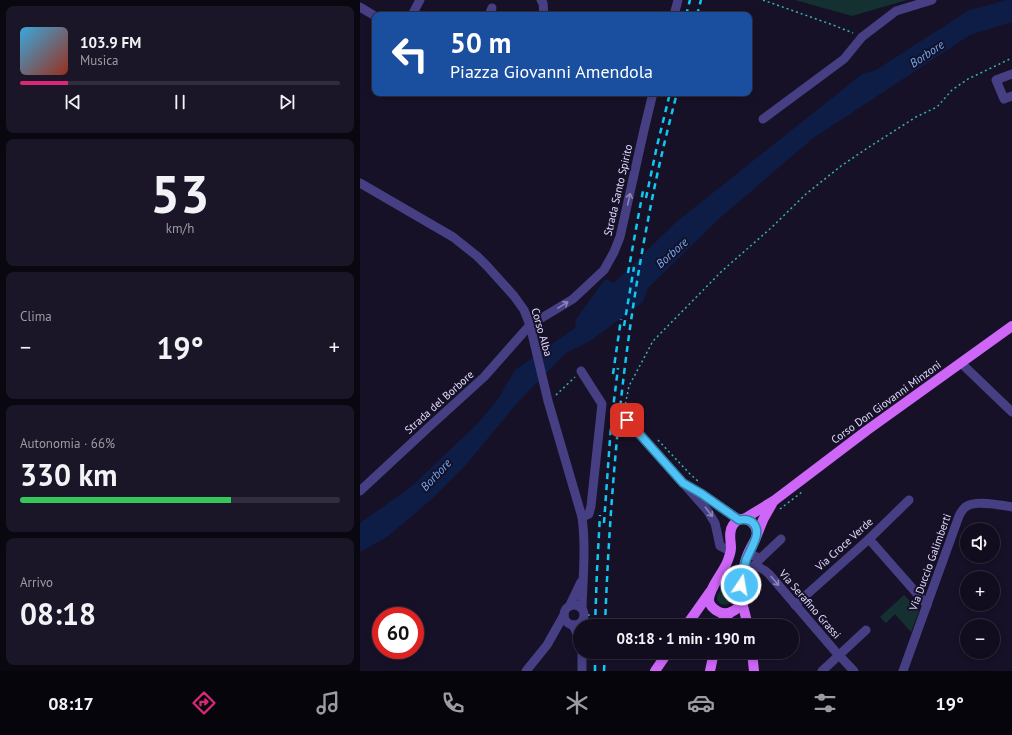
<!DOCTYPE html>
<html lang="it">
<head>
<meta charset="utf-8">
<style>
  :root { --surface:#110d1e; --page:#1a1627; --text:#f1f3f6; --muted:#9c9ca4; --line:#302d3c; --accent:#db2777 }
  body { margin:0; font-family:"PT Sans",sans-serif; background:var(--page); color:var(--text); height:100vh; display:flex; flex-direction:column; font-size:15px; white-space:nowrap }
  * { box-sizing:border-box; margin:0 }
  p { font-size:13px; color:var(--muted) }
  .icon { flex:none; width:22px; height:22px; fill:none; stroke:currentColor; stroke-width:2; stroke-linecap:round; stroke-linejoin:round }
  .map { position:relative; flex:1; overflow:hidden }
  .details { display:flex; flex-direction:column; gap:6px; padding:6px; background:#090710; width:360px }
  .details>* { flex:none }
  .hud { position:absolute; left:12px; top:12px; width:380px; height:84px; border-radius:8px; box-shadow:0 2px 6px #0003,0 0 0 1px var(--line); background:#1a4fa0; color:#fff; overflow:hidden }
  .tools { position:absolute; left:600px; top:523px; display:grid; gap:8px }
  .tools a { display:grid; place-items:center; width:40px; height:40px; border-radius:50%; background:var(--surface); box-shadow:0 2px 6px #0003,0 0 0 1px var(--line); font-size:20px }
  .speed { position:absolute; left:12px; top:607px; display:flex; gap:8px; font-size:20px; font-weight:700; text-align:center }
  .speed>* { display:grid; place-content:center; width:52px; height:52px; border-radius:50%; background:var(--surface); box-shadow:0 2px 6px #0003,0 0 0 1px var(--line); line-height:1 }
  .speed .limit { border:6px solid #d22; background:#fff; color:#111 }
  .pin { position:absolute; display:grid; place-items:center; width:34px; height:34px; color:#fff; margin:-17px; border-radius:8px; box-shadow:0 2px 6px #0006 }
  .me { position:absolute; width:44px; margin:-22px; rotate:12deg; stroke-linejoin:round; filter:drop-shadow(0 0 3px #0008) }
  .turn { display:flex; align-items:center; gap:14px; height:84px; padding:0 12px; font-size:18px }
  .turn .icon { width:52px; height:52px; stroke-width:2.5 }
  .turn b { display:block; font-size:28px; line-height:34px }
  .big { font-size:30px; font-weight:700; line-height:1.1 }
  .details .card { flex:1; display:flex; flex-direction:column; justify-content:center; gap:6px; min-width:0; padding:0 14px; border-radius:8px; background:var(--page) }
  .details .dial { align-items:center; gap:0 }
  .dial b { font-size:52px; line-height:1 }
  .song { display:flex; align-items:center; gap:12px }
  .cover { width:48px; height:48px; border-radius:6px; background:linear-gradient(135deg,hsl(200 70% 55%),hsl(10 70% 35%)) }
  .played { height:4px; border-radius:2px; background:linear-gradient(90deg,var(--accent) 15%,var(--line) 15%) }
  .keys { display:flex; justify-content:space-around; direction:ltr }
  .heat { display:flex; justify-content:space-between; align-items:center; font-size:22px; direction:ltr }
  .charge { height:6px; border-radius:3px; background:linear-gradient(90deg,#34c759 66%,var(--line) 0) }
  .trip { position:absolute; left:213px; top:619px; width:226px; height:40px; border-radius:20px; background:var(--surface); box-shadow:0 2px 6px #0003,0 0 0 1px var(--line); font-weight:700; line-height:40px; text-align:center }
  .menu { display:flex; height:64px; justify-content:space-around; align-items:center; background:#07050c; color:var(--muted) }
  .menu .icon { width:28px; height:28px }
  .menu .on { color:var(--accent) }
  .menu b { font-size:18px; color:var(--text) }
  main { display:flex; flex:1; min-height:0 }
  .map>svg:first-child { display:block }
  .green { fill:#153031 }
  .water { fill:#0d1d45 }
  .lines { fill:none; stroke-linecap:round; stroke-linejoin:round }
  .path { stroke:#36b2b5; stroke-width:1.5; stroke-dasharray:2 3; stroke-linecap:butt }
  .minor { stroke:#473f84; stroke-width:9 }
  .major { stroke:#ce66f8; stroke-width:10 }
  .rail { stroke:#10c9f3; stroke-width:2.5; stroke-dasharray:6 5; stroke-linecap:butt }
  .oneway { stroke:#8c85ba }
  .route-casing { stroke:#337fa1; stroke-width:10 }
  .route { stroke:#4fc3f7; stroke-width:7 }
  .labels { text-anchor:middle; stroke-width:4; stroke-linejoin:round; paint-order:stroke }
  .street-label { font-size:11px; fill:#e1dafd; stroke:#171128 }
  .water-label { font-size:12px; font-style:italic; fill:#6dacf8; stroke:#171128 }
</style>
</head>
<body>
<main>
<section class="details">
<div class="card">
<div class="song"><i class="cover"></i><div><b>103.9 FM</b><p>Musica</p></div></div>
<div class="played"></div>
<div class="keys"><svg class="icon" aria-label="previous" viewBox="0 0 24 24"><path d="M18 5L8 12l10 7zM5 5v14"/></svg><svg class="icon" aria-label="pause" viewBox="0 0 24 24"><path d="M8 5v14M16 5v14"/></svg><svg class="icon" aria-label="next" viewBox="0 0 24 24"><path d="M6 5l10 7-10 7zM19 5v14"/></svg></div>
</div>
<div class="card dial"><b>53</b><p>km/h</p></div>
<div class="card"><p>Clima</p>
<div class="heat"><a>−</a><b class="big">19°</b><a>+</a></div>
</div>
<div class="card"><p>Autonomia · 66%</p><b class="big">330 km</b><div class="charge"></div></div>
<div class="card"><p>Arrivo</p><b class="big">08:18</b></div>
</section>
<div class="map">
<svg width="652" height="671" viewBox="0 0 652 671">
  <rect width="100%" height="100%" fill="#171128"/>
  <g class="green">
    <polygon points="435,0 547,0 492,16"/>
    <path d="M377 562 374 576 372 600C369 604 366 606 361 604 357 601 356 598 358 594Z"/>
    <polygon points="544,595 559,611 551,632 535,614 526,623 520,617"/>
  </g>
  <polygon class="water" points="647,0 652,0 652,22 610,35 452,139 361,217 288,288 283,302 230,341 206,353 159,401 105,466 73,498 27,537 0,552 0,523 51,487 119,422 138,399 155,370 215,328 216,319 245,279 254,283 315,223 502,74 516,70 609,10"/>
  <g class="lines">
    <g class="path">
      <polyline points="403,0 473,25 493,33"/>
      <polyline points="196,395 215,377"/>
      <polyline points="270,412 265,406 269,386 293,341 362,271 411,228 446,194 481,166 506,149 556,117 577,107 592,90 608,79 652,58"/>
      <polyline points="298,440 330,474 339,482"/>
      <polyline points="420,509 442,492"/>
      <polyline points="340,622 349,626"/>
      <polyline points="228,626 229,613"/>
    </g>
    <g class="minor">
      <polyline points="181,0 183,3 184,15"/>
      <polyline points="0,7 15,16"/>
      <polyline points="52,15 60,0"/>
      <polyline points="129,15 132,8"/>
      <polyline points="314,15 318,0"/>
      <polyline points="652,74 636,80 644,99 652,96"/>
      <polyline points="403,119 484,59 502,37 536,11 572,0"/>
      <path d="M0 183 93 237 117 256 127 266 154 296 164 310 170 325 188 401 222 517C226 547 223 577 222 608"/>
      <polyline points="601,363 652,412"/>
      <polyline points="221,371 242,404 231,506 229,514 222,517"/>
      <polyline points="267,420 347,510 355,523 360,546 370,551"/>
      <polyline points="329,487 342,494 379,519"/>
      <polyline points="0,491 70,426 124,377 170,325 213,299 244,270 254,252 260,237 284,130 293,93"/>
      <polyline points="509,539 567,605"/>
      <polyline points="389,551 394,556 401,558 391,569"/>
      <polyline points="401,558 421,539"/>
      <path d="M383 573C395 567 398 564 409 574L475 651 494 671"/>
      <circle cx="214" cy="615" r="10"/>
      <polyline points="210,605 221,582"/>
      <polyline points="435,605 509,539 549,500"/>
      <polyline points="213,625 220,640"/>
      <polyline points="222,652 222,671"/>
      <polyline points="166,671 187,645 204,615"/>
      <polyline points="462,671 506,630"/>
      <path d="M543 671 599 516C601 512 603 508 607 506 616 500 641 505 652 507"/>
    </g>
    <g class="major">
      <polyline points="384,519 415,500 506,431 652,326"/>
      <path d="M397 535C397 521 381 512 373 525 368 532 371 541 371 548 371 552 369 557 368 560 364 572 348 589 349 601 350 606 355 610 359 612 367 615 376 612 380 604 382 598 380 592 381 586 381 579 383 570 385 562 387 554 391 547 395 540 398 533 400 527 403 520 406 514 410 508 413 502"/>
      <polyline points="381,598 388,626"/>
      <polyline points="326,626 350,592"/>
      <polyline points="360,626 363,620 371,612"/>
      <polyline points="392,652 394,671"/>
      <polyline points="295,671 308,652"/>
      <polyline points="350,671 354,652"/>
    </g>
    <g class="rail">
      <polyline points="326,15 330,0"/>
      <polyline points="337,15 341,0"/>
      <polyline points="286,198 297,146 310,93"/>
      <polyline points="268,273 278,218 283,191"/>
      <polyline points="264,326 274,267"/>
      <polyline points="253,374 261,319"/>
      <polyline points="244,523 251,425 258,368"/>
      <polyline points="235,626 237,570 240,515"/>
      <path d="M245 626C250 490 262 354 288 220 296 177 306 135 317 93"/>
      <polyline points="235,671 235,652"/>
      <polyline points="244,671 245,652"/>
    </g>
  </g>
  <defs><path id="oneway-shaft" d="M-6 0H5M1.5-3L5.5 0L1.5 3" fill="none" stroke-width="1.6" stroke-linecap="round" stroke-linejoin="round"/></defs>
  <g class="oneway">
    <use href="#oneway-shaft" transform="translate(269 199) rotate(-77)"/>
    <use href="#oneway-shaft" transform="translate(203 305) rotate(-31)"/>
    <use href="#oneway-shaft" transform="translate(349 512) rotate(52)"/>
    <use href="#oneway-shaft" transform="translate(415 581) rotate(50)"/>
  </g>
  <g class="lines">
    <g class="route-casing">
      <path id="route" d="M267 420 323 483 342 494 379 520C385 519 390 519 394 524 402 534 390 549 386 560 384 568 382 576 381 585"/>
    </g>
    <use href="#route" class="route"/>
  </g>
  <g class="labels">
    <g class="street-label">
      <text transform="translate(258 190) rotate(-77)" y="4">Strada Santo Spirito</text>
      <text transform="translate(182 332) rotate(74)" y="4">Corso Alba</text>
      <text transform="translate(79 402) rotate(-42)" y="4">Strada del Borbore</text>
      <text transform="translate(526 402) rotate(-36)" y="4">Corso Don Giovanni Minzoni</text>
      <text transform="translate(484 544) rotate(-42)" y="4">Via Croce Verde</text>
      <text transform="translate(570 562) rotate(-70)" y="4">Via Duccio Galimberti</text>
      <text transform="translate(450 604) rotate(49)" y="4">Via Serafino Grassi</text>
    </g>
    <g class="water-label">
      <text transform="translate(567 54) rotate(-34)" y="4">Borbore</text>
      <text transform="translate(312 253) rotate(-42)" y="4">Borbore</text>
      <text transform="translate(76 475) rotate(-47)" y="4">Borbore</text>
    </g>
  </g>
</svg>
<div class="tools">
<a><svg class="icon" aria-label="sound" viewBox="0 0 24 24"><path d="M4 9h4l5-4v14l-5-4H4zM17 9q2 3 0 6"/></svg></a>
<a>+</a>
<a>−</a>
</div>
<div class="speed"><div class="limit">60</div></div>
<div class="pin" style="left:267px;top:420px;background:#d93025"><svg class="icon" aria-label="arrive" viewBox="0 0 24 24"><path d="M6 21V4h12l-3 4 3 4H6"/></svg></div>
<svg class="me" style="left:381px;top:585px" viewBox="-20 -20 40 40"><circle r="17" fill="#4fc3f7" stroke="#fff" stroke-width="3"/><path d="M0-11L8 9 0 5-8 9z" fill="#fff"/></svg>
<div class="trip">08:18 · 1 min · 190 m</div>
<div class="hud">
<div class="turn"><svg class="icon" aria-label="left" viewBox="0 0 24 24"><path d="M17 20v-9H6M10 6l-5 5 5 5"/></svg><div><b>50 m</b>Piazza Giovanni Amendola</div></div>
</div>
</div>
</main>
<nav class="menu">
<b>08:17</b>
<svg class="icon on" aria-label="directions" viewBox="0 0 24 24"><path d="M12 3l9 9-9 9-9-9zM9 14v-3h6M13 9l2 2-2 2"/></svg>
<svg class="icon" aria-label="music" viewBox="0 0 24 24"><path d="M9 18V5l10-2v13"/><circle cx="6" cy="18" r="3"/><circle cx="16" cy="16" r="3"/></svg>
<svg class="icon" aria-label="phone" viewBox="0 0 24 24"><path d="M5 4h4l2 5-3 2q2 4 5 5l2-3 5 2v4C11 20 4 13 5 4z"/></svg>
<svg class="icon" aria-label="climate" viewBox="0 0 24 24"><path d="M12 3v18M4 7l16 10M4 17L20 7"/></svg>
<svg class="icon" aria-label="car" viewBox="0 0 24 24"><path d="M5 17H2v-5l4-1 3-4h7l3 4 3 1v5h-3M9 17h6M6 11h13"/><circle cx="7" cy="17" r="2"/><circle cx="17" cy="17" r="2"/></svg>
<svg class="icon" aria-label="filters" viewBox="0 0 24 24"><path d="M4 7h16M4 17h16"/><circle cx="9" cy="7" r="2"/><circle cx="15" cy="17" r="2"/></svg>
<b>19°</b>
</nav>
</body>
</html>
